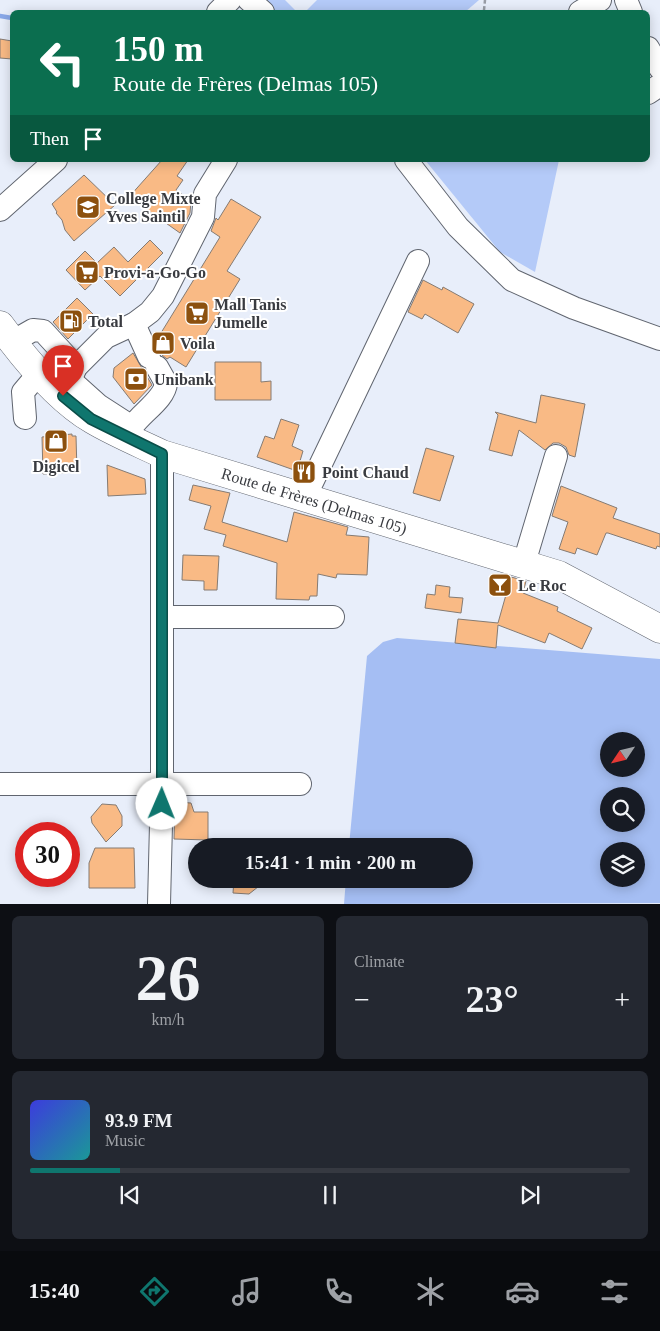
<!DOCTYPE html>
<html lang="en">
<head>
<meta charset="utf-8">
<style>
  :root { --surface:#171b24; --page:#242831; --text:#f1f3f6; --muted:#9ea1a6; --line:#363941; --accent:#0f766e }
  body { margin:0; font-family:"Times New Roman",serif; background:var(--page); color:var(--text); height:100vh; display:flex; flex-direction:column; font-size:19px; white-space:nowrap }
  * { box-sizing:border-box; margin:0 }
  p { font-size:16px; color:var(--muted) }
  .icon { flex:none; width:28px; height:28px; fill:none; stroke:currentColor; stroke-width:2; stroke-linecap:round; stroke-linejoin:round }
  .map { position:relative; height:904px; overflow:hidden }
  .details { display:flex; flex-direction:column; gap:12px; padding:12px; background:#0d0f14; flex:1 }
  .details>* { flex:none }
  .guide { position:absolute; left:10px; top:10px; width:640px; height:152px; border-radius:8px; box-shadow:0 2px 12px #0003; background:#0b6e4f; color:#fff; overflow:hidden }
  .needle { width:32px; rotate:235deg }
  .buttons { position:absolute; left:600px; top:732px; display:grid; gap:10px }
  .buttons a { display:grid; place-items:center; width:45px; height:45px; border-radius:50%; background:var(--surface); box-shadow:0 2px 12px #0003; font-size:25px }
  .speed { position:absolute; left:15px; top:822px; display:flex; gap:10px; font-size:25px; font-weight:700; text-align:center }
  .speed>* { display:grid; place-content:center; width:65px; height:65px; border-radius:50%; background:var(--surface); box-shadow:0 2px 12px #0003; line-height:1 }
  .speed .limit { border:8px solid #d22; background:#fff; color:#111 }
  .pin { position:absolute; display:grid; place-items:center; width:42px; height:42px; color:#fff; margin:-51px -21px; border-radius:50% 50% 50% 0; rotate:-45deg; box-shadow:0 0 5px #0007 }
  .pin .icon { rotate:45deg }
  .me { position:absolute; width:55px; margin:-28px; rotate:1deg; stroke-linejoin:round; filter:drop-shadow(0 0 4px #0008) }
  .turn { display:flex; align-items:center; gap:18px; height:105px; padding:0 20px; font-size:22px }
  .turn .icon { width:65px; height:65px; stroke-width:2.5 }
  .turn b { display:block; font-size:35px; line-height:42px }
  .then { display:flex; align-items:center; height:48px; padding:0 20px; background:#0003; gap:10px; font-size:19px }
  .big { font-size:38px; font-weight:700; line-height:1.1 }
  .details .widget { flex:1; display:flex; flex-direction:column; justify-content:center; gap:8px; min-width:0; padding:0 18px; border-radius:8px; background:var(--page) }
  .details .dial { align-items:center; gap:0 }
  .dial b { font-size:65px; line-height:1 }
  .song { display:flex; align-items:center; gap:15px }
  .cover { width:60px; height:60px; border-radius:8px; background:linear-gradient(135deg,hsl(240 70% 55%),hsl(180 70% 35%)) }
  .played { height:5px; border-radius:2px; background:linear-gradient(90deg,var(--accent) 15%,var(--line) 15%) }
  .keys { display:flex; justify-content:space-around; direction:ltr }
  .heat { display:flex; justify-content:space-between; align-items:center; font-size:28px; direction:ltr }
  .details .tiles { flex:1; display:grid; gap:12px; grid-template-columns:1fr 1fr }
  .widget:last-child { grid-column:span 2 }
  .trip { position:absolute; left:188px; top:838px; width:285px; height:50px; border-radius:25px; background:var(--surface); box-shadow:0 2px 12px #0003; font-weight:700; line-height:50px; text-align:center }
  .tab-bar { display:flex; height:80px; justify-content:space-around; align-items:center; background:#090b0e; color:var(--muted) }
  .tab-bar .icon { width:35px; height:35px }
  .tab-bar .active { color:var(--accent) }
  .tab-bar b { font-size:22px; color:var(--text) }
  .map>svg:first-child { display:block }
  .green { fill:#b4caf8 }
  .forest { fill:#a5bef3; fill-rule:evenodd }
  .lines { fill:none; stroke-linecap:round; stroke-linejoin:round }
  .stream { stroke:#89a8e8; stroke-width:4.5 }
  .building { fill:#f9ba85; stroke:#857b73 }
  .minor-casing { stroke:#60656f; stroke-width:24 }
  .major-casing { stroke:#60656f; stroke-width:29 }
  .path { stroke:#999da6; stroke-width:2.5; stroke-dasharray:4 2.5; stroke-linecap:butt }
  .minor { stroke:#fff; stroke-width:22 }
  .major { stroke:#fff; stroke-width:28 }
  .route-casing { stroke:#0a4d48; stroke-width:12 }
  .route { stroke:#0f766e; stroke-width:9 }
  .labels { text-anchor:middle; stroke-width:4; stroke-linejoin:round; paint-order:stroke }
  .poi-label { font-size:16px; font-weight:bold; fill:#393b40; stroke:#fff; text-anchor:start }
  .street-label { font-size:16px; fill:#393b40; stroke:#fff }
</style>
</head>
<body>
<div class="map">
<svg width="660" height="904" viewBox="0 0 660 904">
  <rect width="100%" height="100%" fill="#e8eefa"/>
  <g class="green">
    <polygon points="245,0 285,0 297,12 252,12"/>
    <polygon points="317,0 479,0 465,12 305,12"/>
    <polygon points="425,160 559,160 535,272 500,252"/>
  </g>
  <path class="forest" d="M397 638 660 659V903L344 904 346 879H464V846H349L367 656 383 642ZM609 741H636V769H609ZM609 796H636V824H609ZM609 851H636V879H609Z"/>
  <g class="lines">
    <polyline class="stream" points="0,16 12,18"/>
  </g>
  <g class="building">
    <polygon points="0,39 12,41 12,59 0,58"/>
    <polygon points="162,160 188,160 177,176 183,180 176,190 191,201 190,213 180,233 129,197"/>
    <polygon points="84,175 115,205 74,241 65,230 62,220 56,213 57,212 52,204"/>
    <polygon points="231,199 261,217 227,271 240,279 186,367 170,357 167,359 162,355 156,341 220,237 211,231 216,218 218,220"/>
    <polygon points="150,240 163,253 120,296 100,276 85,290 66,270 85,251 97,263 114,247 128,262"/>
    <polygon points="423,280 442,290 443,287 474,304 458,333 425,314 422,319 408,312"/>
    <polygon points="77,298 93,314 68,339 53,322"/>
    <polygon points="133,353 152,385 134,404 113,377 114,368"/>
    <polygon points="215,362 261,362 261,382 271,381 271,400 215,400"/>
    <polygon points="541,395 585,404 575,457 569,455 566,447 559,443 553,443 545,450 519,430 512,456 489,450 498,415 495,412 536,423"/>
    <polygon points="281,419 299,425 292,446 303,451 297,471 257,457 265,436 274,439"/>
    <polygon points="72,434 72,436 76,436 77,472 43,474 42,437"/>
    <polygon points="426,448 454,456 440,501 413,493"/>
    <polygon points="107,465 145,479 146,494 108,496"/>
    <polygon points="193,485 230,493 222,522 287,542 294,512 348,527 346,535 369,537 367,575 337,574 336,578 318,574 317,596 310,596 309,600 276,599 277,563 223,546 226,535 204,529 211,506 189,500"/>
    <polygon points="561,486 617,508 613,518 660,534 660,547 657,546 656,549 608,533 606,533 597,555 577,548 575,554 559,549 568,522 552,516"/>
    <polygon points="183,555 219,556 217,590 204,590 204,581 182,580"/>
    <polygon points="511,577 526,581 523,593 558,607 557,611 592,628 582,649 549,633 545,643 498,625 496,648 455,643 458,619 498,623"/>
    <polygon points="436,585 450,587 449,597 463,598 461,613 425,608 427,594 435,595"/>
    <polygon points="175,802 191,803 194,812 208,812 208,840 174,839"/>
    <polygon points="102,804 116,805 122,816 122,826 106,842 92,823 91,817"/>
    <polygon points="95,848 134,848 135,888 89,888 89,863"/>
    <polygon points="234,879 268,879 249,894 233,893"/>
  </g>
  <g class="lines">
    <g class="minor-casing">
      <g id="minor">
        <polyline points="249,0 263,12"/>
        <polyline points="626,0 631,12"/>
        <polyline points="218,12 230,0"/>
        <polyline points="580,12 600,0"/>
        <polyline points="648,48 660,68"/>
        <polyline points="648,93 660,85"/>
        <polyline points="406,160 458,227 512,280 574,308 660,339"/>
        <polyline points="0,210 56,160"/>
        <polyline points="134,324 149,357"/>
        <polyline points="12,342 33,330 43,331 76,367"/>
        <path d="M69 379 98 405 132 427C141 413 165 399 166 383L157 367"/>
        <polyline points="63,396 76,367 106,337 134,324 150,312 163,296 203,217 205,194 226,160"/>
        <polyline points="25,418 23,392 39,373"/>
        <polyline points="305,497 418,261"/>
        <polyline points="524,563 556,456"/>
        <polyline points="162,617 333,617"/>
        <polyline points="0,784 300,784"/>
        <polyline points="159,904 162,784 162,454"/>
      </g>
    </g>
    <g class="major-casing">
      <g id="major">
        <path id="s1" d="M0 325C24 358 57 399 93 420 115 433 139 443 162 454L559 575 660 629"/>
      </g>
    </g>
    <polyline class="path" points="484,10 485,0"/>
    <use href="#minor" class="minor"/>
    <use href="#major" class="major"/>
  </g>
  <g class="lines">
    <g class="route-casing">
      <polyline id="route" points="63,396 91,419 162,454 162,804"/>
    </g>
    <use href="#route" class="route"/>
  </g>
  <defs>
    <g id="school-square" transform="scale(1.25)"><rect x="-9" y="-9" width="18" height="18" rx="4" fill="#8c500e" stroke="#fff"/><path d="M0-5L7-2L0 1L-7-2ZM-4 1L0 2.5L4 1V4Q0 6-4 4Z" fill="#fff"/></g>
    <g id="supermarket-square" transform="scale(1.25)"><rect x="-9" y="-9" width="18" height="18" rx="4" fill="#8c500e" stroke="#fff"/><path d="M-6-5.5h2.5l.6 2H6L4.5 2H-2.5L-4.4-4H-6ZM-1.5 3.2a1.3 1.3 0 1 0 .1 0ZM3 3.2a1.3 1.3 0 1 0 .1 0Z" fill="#fff"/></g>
    <g id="fuel-square" transform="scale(1.25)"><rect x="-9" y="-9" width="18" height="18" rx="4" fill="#8c500e" stroke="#fff"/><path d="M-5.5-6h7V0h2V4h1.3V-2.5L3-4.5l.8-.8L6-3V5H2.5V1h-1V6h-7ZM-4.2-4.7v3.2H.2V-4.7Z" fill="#fff"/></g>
    <g id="shop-square" transform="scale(1.25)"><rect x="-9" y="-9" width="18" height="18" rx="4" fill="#8c500e" stroke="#fff"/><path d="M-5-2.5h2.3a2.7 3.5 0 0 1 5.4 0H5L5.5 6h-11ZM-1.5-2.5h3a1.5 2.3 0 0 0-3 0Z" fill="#fff"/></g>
    <g id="bank-square" transform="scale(1.25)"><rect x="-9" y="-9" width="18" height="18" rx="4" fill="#8c500e" stroke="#fff"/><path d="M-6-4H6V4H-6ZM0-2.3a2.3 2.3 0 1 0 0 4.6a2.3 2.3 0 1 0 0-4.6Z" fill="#fff"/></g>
    <g id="restaurant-square" transform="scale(1.25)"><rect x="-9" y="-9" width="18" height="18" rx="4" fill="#8c500e" stroke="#fff"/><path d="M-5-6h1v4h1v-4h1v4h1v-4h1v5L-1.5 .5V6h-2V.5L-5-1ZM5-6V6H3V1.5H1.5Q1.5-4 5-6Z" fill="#fff"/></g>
    <g id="bar-square" transform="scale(1.25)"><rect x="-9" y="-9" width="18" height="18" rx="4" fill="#8c500e" stroke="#fff"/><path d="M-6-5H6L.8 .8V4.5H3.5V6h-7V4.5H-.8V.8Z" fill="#fff"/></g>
  </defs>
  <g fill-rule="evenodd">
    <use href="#school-square" x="88" y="207"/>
    <use href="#supermarket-square" x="87" y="272"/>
    <use href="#supermarket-square" x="197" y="313"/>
    <use href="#fuel-square" x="71" y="321"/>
    <use href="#shop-square" x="163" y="343"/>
    <use href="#bank-square" x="136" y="379"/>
    <use href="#shop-square" x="56" y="441"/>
    <use href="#restaurant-square" x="304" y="472"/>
    <use href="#bar-square" x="500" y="585"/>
  </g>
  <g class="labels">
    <g class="poi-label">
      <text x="106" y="204">College Mixte<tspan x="106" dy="18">Yves Saintil</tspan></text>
      <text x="104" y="278">Provi-a-Go-Go</text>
      <text x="214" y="310">Mall Tanis<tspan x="214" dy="18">Jumelle</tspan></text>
      <text x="88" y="327">Total</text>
      <text x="180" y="349">Voila</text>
      <text x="154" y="385">Unibank</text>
      <text x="56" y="472" text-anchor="middle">Digicel</text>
      <text x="322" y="478">Point Chaud</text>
      <text x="518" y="591">Le Roc</text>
    </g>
    <g class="street-label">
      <text dy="6" stroke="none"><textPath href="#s1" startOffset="370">Route de Frères (Delmas 105)</textPath></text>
    </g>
  </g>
</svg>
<div class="buttons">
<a><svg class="needle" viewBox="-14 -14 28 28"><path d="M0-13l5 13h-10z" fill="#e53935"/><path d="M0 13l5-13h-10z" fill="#9ea1a6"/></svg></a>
<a><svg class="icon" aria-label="search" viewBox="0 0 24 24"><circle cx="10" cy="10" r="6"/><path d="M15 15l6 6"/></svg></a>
<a><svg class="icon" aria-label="layers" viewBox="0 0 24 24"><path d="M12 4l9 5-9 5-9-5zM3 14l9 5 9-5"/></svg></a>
</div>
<div class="speed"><div class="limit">30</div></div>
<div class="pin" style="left:63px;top:396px;background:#d93025"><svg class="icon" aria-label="arrive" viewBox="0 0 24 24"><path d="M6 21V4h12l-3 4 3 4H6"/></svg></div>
<svg class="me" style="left:162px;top:804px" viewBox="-20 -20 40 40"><circle r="19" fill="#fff"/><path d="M0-13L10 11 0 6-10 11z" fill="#0f766e"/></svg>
<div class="trip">15:41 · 1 min · 200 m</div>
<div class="guide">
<div class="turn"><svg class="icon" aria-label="left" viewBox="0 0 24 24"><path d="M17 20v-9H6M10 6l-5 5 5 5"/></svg><div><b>150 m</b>Route de Frères (Delmas 105)</div></div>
<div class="then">Then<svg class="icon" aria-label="arrive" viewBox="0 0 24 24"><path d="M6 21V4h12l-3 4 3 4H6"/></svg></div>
</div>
</div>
<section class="details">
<div class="tiles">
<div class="widget dial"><b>26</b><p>km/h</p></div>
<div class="widget"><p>Climate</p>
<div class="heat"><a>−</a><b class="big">23°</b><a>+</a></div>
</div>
<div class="widget">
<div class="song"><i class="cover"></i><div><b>93.9 FM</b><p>Music</p></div></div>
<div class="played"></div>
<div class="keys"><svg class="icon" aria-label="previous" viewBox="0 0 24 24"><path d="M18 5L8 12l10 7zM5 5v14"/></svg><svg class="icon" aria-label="pause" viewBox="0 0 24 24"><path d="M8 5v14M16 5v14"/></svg><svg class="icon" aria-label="next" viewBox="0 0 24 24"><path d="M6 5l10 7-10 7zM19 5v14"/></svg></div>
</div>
</div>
</section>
<nav class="tab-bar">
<b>15:40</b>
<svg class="icon active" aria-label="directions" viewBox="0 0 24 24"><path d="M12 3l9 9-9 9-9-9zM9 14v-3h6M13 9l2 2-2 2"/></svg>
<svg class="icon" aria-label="music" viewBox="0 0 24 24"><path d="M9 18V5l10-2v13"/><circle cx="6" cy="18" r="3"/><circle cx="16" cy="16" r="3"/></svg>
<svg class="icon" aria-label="phone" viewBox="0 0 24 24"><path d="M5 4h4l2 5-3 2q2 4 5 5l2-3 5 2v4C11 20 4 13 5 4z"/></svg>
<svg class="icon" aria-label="climate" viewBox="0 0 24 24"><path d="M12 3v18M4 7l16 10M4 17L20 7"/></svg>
<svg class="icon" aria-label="car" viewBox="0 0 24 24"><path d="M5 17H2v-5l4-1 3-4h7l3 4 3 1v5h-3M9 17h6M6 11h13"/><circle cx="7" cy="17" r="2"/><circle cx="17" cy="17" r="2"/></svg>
<svg class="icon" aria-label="filters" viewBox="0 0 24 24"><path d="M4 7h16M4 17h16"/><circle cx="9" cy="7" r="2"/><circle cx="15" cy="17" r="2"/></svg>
</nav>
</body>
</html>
